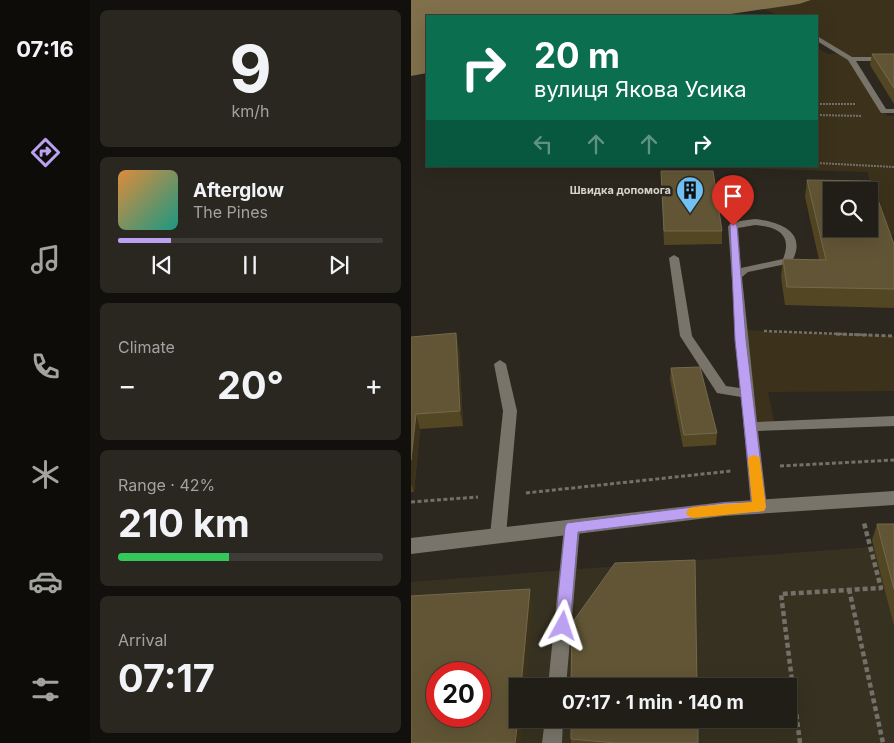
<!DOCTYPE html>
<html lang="en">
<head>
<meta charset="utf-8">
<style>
  :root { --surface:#211e17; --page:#292720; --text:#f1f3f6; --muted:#a2a2a1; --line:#3e3c36; --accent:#bca0f2 }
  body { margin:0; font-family:Inter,sans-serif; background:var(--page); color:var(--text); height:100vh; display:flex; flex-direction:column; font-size:19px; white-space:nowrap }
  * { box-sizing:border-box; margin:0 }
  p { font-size:16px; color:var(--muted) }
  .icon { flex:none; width:28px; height:28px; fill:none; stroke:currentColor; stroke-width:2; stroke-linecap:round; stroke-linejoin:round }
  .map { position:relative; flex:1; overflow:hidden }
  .panel { display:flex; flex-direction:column; gap:10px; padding:10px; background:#12100d; width:321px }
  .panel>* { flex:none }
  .hud { position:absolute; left:15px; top:15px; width:392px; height:152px; border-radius:0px; box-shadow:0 5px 20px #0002,0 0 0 1px var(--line); background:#0b6e4f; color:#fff; overflow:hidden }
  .fabs { position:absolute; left:412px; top:182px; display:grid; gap:10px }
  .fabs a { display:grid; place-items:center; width:55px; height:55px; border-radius:0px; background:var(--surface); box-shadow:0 5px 20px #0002,0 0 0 1px var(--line); font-size:25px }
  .speed { position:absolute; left:15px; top:662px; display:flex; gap:10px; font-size:25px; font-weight:700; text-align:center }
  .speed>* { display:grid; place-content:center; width:65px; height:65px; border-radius:50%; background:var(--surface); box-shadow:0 5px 20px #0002,0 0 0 1px var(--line); line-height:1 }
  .speed .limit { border:8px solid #d22; background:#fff; color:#111 }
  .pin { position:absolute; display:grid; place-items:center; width:42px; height:42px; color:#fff; margin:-51px -21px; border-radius:50% 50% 50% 0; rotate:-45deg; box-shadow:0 0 5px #0007 }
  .pin .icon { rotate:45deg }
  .me { position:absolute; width:55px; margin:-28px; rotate:5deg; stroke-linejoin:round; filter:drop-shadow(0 0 4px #0008) }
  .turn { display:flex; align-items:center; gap:18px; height:105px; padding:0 25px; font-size:22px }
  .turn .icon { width:65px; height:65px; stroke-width:2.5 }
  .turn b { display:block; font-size:35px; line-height:42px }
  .lanes { display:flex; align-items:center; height:48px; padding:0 25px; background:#0003; justify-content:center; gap:25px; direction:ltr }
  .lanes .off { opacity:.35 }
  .big { font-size:38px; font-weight:700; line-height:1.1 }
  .panel .tile { flex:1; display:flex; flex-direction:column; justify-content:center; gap:8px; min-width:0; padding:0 18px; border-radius:8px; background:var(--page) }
  .panel .dial { align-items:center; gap:0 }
  .dial b { font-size:65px; line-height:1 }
  .song { display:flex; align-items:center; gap:15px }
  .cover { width:60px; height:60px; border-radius:8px; background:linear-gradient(135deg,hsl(30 70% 55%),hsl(170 70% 35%)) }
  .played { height:5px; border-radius:2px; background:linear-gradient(90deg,var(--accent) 20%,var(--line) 20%) }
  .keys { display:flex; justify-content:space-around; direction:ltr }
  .heat { display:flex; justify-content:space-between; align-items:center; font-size:28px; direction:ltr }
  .charge { height:8px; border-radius:4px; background:linear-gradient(90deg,#34c759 42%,var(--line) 0) }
  .trip { position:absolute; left:98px; top:678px; width:288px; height:50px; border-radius:0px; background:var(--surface); box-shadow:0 5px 20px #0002,0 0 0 1px var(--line); font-weight:700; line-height:50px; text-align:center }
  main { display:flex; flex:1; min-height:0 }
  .menu { display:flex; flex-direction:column; width:90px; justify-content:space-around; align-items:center; background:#0d0c09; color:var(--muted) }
  .menu .icon { width:35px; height:35px }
  .menu .on { color:var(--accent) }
  .menu b { font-size:22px; color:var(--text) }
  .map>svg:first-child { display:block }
  .built { fill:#373121; fill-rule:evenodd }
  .green { fill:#3c321b }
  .water { fill:#80704b }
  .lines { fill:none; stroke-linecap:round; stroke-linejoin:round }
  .path-far3 { stroke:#737068; stroke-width:2; stroke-dasharray:2 1; stroke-linecap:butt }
  .path-far2 { stroke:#737068; stroke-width:2.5; stroke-dasharray:3 2; stroke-linecap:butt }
  .path-far1 { stroke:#737068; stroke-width:3; stroke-dasharray:4 2.5; stroke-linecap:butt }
  .path { stroke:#737068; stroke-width:4.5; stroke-dasharray:5 3; stroke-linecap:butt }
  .service { fill:#787469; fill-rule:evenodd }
  .minor { fill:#787469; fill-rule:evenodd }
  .wall { fill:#534623 }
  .shaded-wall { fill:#3d331a }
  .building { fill:#615535; stroke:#73694d; fill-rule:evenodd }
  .route { fill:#bca0f2; stroke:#7a689d }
  .slow { fill:#f59e0b }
  .labels { text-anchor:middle; stroke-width:5; stroke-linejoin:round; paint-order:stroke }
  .far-poi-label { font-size:11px; font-weight:bold; fill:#d6d4cd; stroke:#2c281f; text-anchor:end }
</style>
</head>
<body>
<main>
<nav class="menu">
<b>07:16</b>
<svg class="icon on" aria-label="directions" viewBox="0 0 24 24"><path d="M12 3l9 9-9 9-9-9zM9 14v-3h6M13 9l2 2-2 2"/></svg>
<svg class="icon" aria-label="music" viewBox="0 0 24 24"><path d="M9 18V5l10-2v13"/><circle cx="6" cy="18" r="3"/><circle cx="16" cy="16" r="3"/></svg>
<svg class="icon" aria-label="phone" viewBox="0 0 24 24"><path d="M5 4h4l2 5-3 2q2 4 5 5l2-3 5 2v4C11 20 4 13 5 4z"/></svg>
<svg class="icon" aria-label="climate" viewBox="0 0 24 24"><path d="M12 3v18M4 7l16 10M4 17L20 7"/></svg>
<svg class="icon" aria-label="car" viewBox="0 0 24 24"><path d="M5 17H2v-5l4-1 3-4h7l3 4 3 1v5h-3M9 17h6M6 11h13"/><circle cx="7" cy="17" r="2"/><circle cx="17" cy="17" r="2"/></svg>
<svg class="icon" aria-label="filters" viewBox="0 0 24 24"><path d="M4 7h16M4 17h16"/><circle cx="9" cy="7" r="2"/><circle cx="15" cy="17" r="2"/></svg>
</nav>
<section class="panel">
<div class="tile dial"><b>9</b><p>km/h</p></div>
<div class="tile">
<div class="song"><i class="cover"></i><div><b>Afterglow</b><p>The Pines</p></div></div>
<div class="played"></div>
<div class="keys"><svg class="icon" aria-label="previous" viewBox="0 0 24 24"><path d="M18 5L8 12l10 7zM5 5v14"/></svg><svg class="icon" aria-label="pause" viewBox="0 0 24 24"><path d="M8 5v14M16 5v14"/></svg><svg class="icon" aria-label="next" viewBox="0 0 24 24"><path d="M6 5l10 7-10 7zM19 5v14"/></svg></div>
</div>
<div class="tile"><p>Climate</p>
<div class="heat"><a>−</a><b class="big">20°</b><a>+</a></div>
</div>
<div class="tile"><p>Range · 42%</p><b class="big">210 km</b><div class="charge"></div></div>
<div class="tile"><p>Arrival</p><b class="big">07:17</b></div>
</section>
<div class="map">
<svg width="483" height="743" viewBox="0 0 483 743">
  <rect width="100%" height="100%" fill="#2c281f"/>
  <path class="built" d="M472 546 483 588V743H0V582ZM26 674H69V716H26ZM106 686H376V719H106Z"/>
  <g class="green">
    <polygon points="400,0 483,0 483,59 440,59 476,116 483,116 483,235 477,235 456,172 263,166 406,166 406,48 417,54 429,53 406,38 406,16 369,16 353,9 388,4"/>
    <polygon points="329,330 483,336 483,391 357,392 364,426 339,427"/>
  </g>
  <polygon class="water" points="0,0 400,0 388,4 306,16 16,16 16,73 0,76"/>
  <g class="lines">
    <g class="path-far3">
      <polyline points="406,104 444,104"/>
      <polyline points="406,115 451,116"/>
      <polyline points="406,163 483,167"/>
    </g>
    <polyline class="path-far2" points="353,331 458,335"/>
    <g class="path-far1">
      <polyline points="425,334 483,336"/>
      <polyline points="369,466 483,460"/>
      <polyline points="115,493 320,471"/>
      <polyline points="0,502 67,497"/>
    </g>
    <g class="path">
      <polyline points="438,589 472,743"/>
      <polyline points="389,743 370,594 470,588 453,523"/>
    </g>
    <g class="service">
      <polygon points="406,36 441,57 483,57 483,61 445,61 475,109 483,109 483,113 470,113 437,60 406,41"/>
      <path d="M344 219C369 222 398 232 380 263L337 272 331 277 346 422 483 416V426L347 431 356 507 353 511 348 513 343 511 340 507 330 397 306 393 269 336 258 258 263 255 268 258 281 336 315 386 329 388 317 226 329 221ZM344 225C366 227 382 234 372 259L330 268 327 228Z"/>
      <polygon points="89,360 95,364 106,411 95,535 92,539 87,541 82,539 79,535 92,411 83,364"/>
      <polygon points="161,521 166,523 169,527 155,686 137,686 153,527 156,523"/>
      <polygon points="134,719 152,719 151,743 131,743"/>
    </g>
    <polygon class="minor" points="483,491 483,505 313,516 0,554 0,538 313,502"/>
  </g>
  <g class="wall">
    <polygon points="461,54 483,54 483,104 459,65"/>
    <polygon points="250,171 311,231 311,244 253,245"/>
    <polygon points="396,180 483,244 483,308 374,305 370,277 372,259 408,260 394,197"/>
    <polygon points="0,337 48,348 52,426 9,429 3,492 0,492"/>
    <polygon points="260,368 306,433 305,445 272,447 259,379"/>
    <polygon points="466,524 483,524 483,626 461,540"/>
    <polygon points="160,739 287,743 160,743"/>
  </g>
  <g class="shaded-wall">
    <polygon points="45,333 48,348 52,426 49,411"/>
    <polygon points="5,414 9,429 3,492 0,484 0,460"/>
    <polygon points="119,589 122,606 115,686 110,686"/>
    <polygon points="107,719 112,719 110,743 104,743"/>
  </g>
  <g class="building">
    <polygon points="461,54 483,54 483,88"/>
    <polygon points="250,171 302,171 311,231 253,231"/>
    <path d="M396 180 460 181 483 244V289L376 287 372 259 415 260ZM421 191H459V229H421Z"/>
    <polygon points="45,333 49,411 5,414 0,460 0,337"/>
    <polygon points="289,367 306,433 273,435 260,368"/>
    <polygon points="466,524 483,524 483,589"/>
    <polygon points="284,560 286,686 160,686 161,623 204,563"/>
    <path d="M119 589 110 686H106L107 719 104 743H0V596ZM26 674H69V716H26Z"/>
    <polygon points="160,719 287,719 287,743 205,743 160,739"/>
  </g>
  <polygon class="route" points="319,224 325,224 326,226 335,340 355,507 353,511 348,512 313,514 167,532 159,626 157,632 152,634 146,632 144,626 154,527 156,523 313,503 341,502 324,340"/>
  <polygon class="slow" points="343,455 348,457 349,460 355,507 353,511 282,518 277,516 275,513 277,509 282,507 341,502 337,460 338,457"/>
  <defs>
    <g id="building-pin" transform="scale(1.4375)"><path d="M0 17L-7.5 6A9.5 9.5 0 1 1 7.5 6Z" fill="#71c1f5" stroke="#2c281f"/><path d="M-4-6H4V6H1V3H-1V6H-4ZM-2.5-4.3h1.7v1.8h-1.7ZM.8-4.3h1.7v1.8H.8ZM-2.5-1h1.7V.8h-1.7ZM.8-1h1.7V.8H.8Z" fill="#111"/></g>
  </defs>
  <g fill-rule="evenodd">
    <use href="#building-pin" x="279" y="190"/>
  </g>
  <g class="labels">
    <g class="far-poi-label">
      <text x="260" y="194">Швидка допомога</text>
    </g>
  </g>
</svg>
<div class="fabs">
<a><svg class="icon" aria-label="search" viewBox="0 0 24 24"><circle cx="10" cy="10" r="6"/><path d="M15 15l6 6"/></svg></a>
</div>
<div class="speed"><div class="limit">20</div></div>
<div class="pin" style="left:322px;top:226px;background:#d93025"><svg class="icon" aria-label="arrive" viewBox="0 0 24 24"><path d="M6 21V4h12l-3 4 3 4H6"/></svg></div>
<svg class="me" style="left:152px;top:626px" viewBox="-20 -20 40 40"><path d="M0-17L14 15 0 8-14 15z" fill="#bca0f2" stroke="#fff" stroke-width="4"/></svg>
<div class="trip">07:17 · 1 min · 140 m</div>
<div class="hud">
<div class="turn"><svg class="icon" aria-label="right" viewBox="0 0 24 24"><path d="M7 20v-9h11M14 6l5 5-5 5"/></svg><div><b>20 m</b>вулиця Якова Усика</div></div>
<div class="lanes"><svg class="icon off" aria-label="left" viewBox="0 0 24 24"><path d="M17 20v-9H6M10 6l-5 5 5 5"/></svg><svg class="icon off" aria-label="ahead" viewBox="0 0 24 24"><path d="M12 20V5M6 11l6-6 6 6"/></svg><svg class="icon off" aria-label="ahead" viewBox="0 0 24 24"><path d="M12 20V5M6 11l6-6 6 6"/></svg><svg class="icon" aria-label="right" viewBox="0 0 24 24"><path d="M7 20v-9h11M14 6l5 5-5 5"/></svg></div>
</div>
</div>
</main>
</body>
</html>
